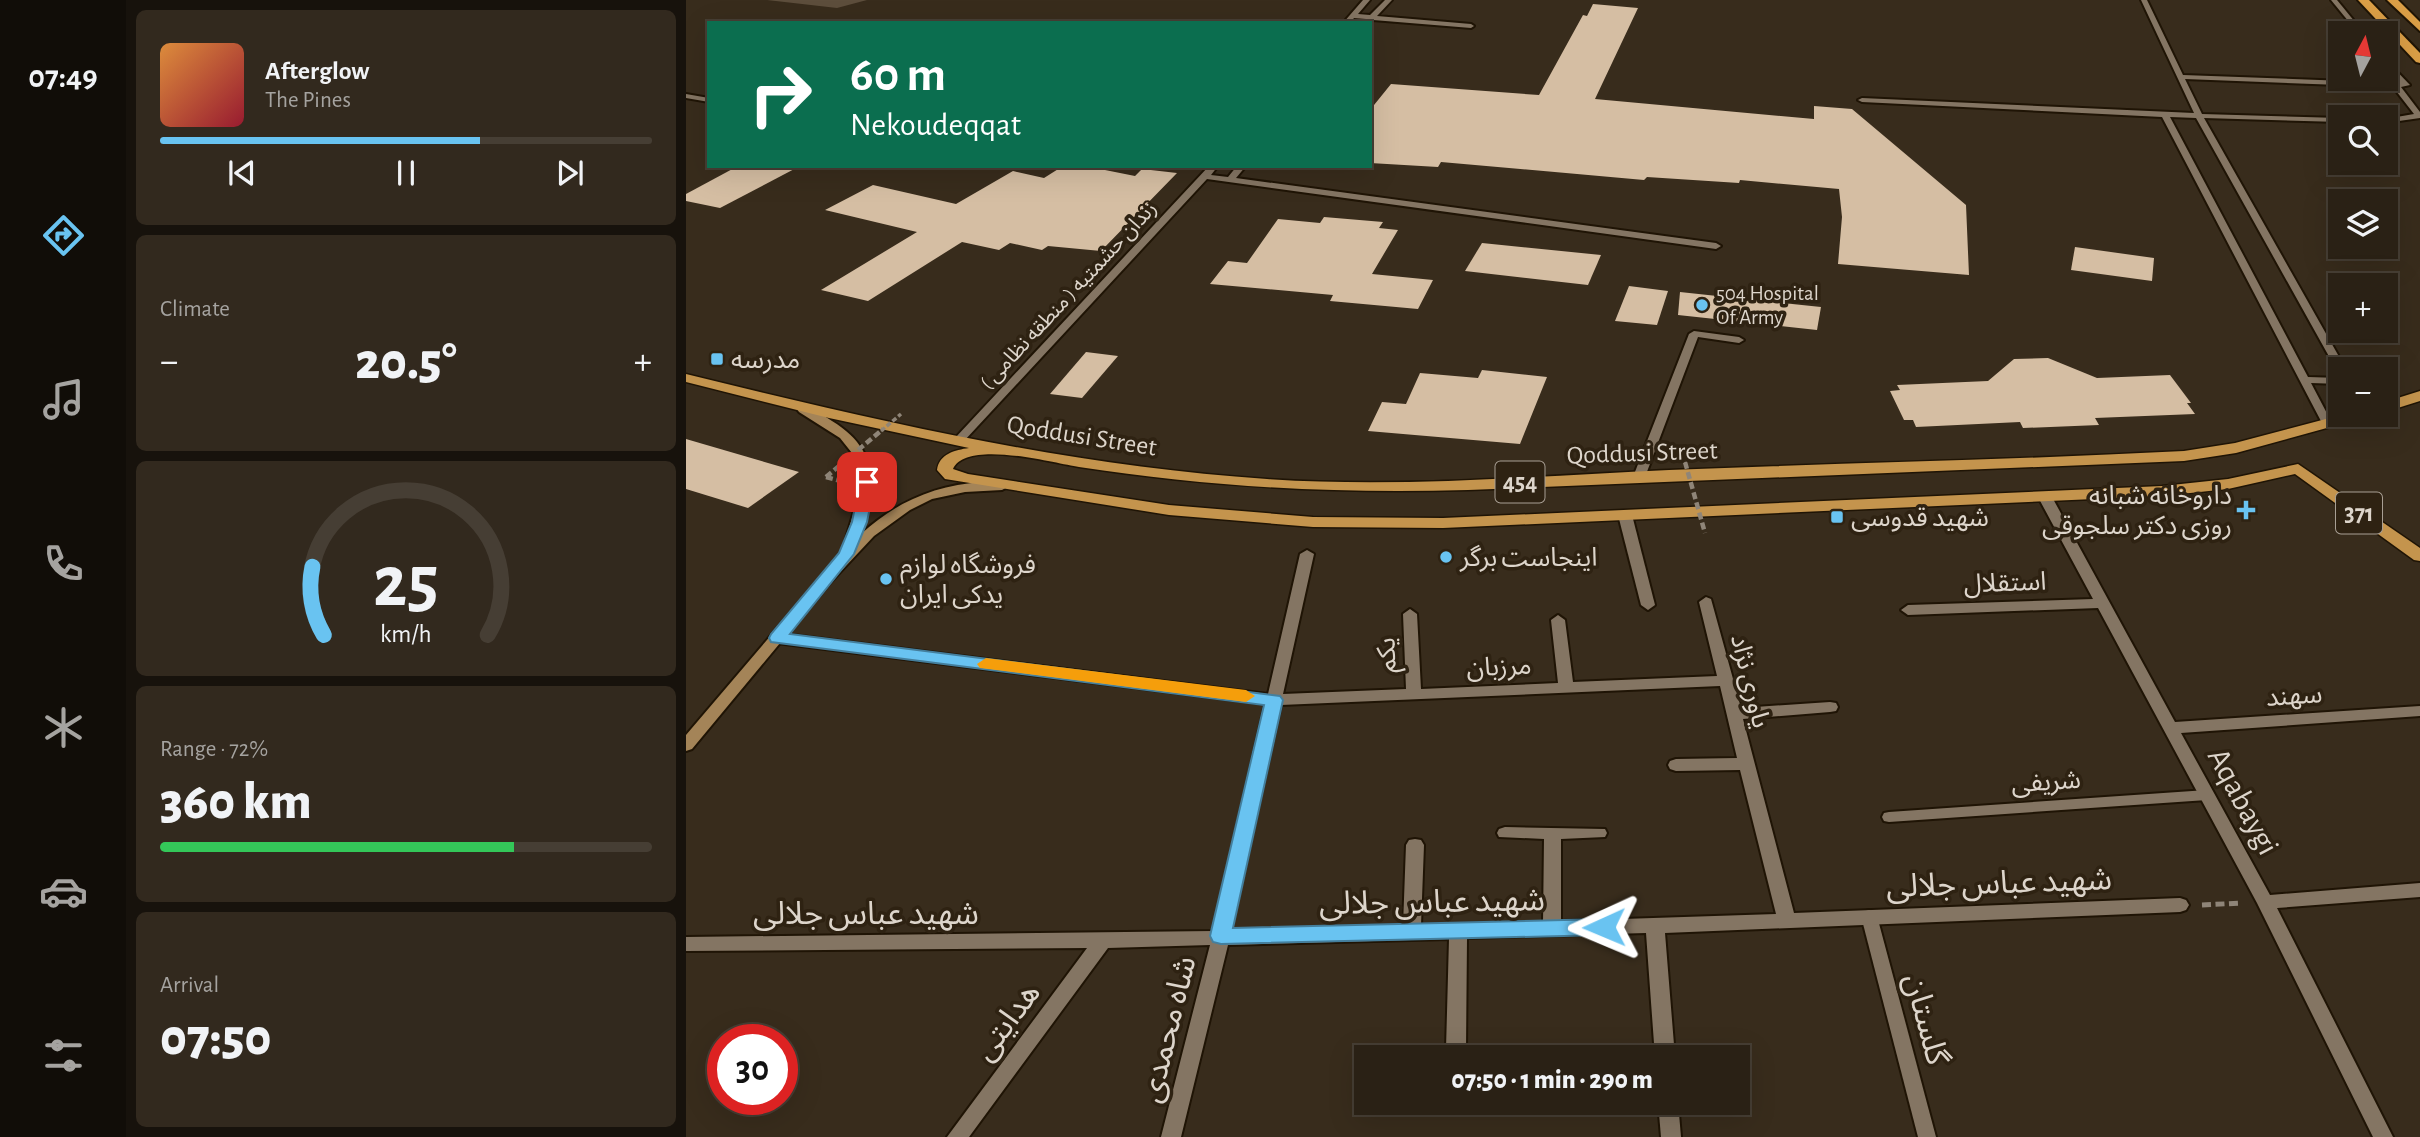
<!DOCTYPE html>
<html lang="en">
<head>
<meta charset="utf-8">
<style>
  :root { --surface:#2a2115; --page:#32291e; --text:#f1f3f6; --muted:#a5a3a0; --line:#463e34; --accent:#69c3f1 }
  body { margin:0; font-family:"Alegreya Sans","Noto Sans Arabic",sans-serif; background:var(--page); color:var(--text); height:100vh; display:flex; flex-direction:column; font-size:26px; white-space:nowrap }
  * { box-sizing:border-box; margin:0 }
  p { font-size:23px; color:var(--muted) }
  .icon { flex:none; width:38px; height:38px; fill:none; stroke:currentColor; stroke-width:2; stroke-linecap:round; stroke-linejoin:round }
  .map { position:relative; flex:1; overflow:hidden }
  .sheet { display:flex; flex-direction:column; gap:10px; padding:10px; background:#17120c; width:560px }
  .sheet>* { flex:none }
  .banner { position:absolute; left:21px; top:21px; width:665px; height:147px; border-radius:0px; box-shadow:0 7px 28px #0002,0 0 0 2px var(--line); background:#0b6e4f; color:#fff; overflow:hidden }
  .needle { width:46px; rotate:7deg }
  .tools { position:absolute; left:1642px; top:21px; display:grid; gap:14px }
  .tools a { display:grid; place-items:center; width:70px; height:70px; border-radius:0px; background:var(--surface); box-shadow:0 7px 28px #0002,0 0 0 2px var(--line); font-size:35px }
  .speed { position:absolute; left:21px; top:1024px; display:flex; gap:14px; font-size:35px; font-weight:700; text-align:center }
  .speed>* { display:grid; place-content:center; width:91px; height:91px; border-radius:50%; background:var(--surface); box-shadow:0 7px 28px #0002,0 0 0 2px var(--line); line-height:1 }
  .speed .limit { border:10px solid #d22; background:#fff; color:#111 }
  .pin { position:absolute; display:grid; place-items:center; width:60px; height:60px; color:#fff; margin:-30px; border-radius:14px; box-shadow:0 4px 10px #0006 }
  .me { position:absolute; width:77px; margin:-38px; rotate:269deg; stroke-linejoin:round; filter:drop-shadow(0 0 5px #0008) }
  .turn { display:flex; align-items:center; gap:24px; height:147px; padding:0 28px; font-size:32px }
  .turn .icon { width:91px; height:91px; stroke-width:2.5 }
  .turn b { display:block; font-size:49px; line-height:60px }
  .big { font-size:52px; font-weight:800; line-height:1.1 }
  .sheet .widget { flex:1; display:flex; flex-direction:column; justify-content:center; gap:10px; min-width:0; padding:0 24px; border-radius:10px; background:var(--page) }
  .sheet .dial { align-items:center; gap:0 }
  .dial svg { height:182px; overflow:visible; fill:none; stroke:var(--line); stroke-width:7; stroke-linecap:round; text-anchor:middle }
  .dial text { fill:var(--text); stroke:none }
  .song { display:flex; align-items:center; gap:21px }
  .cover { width:84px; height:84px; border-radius:10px; background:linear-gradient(135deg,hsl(30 70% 55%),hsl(350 70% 35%)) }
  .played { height:7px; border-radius:4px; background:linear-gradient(90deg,var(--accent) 65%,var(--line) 65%) }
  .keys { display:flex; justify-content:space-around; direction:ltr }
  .heat { display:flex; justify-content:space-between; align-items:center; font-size:38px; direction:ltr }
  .charge { height:10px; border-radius:5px; background:linear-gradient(90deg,#34c759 72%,var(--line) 0) }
  .trip { position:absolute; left:668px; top:1045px; width:396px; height:70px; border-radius:0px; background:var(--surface); box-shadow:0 7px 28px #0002,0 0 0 2px var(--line); font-weight:800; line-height:70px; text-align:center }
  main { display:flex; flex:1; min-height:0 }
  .tabs { display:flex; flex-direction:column; width:126px; justify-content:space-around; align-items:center; background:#110d08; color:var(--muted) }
  .tabs .icon { width:49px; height:49px }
  .tabs .on { color:var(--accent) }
  .tabs b { font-size:32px; color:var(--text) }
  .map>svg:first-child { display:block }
  .green { fill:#5d4e3c }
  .building { fill:#d5bea3 }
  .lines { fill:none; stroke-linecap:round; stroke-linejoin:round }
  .service-casing { stroke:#1f1405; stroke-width:4 }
  .minor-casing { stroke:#1f1405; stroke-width:4 }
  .secondary-casing { stroke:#1f1405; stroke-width:4 }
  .primary-casing { stroke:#1f1405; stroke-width:3 }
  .trunk-casing { stroke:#1f1405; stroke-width:4 }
  .path-far1 { stroke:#8f8578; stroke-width:4.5; stroke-dasharray:7 3.5; stroke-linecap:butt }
  .path { stroke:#8f8578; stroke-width:5; stroke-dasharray:9 4.5; stroke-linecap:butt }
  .service { fill:#847563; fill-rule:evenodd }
  .minor { fill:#847563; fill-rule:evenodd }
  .secondary { fill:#a48458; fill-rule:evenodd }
  .primary { fill:#c4944d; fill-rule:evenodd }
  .trunk { fill:#da9e46; fill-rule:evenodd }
  .path-bridge-far1 { stroke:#8f8578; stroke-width:3.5; stroke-dasharray:5 2.5; stroke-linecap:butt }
  .path-bridge { stroke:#8f8578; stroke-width:4.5; stroke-dasharray:7 3.5; stroke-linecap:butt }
  .route { fill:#69c3f1; stroke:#447f9d; stroke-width:2 }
  .slow { fill:#f59e0b }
  .poi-dot { fill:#69c3f1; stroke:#2e2212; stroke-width:2.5 }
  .labels { text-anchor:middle; stroke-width:7; stroke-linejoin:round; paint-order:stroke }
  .far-poi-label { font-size:21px; fill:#ddd5cb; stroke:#2e2212; text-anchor:start }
  .far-street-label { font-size:21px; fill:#ddd5cb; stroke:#2e2212 }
  .shield { fill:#2e2212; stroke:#a89f94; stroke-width:2 }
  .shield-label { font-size:24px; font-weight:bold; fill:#ddd5cb }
  .poi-label { font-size:26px; fill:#ddd5cb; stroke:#2e2212; text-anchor:start }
  .street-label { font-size:26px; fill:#ddd5cb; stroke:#2e2212 }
  .near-street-label { font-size:32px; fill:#ddd5cb; stroke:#2e2212 }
</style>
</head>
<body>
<main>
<nav class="tabs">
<b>07:49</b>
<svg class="icon on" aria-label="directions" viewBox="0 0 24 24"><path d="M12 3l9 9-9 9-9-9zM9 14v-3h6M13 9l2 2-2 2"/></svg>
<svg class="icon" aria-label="music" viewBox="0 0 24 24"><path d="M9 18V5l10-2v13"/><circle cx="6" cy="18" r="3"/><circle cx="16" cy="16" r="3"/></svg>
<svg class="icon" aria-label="phone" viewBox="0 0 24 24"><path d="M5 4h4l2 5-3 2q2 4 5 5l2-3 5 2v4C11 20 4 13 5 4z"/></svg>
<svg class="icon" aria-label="climate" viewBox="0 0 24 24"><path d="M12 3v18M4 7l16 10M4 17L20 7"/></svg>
<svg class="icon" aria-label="car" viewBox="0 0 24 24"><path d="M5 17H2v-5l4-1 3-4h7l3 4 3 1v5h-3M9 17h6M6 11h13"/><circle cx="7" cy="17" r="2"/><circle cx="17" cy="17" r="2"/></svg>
<svg class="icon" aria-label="filters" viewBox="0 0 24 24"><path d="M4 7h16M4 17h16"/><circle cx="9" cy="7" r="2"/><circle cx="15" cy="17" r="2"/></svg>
</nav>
<section class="sheet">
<div class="widget">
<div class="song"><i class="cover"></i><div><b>Afterglow</b><p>The Pines</p></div></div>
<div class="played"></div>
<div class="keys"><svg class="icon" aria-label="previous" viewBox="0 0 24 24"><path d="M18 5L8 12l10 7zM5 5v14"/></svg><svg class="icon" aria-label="pause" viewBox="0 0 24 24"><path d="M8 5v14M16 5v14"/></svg><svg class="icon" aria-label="next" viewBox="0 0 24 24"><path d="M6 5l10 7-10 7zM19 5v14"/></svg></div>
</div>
<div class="widget"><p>Climate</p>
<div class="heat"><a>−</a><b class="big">20.5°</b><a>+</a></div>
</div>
<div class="widget dial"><svg viewBox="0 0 100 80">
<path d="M14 69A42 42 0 1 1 86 69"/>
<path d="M14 69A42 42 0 0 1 9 39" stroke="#69c3f1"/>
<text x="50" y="56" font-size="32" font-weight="700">25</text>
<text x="50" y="72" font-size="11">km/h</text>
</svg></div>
<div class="widget"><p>Range · 72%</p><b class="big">360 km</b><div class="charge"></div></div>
<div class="widget"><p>Arrival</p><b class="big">07:50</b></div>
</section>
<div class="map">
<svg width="1734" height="1137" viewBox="0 0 1734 1137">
  <rect width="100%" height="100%" fill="#382c1c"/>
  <polygon class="green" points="81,0 181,0 151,8"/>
  <g class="building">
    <polygon points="907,4 952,8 909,99 1128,119 1128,106 1166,109 1280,205 1283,275 1152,264 1156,217 1153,189 1054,180 1053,183 961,177 958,180 755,162 752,167 684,163 684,110 705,84 853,95 897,15 901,16"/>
    <polygon points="52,166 114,166 34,208 0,201 0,194"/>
    <polygon points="377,166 399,166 449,176 456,169 491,173 415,251 362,246 356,250 324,243 313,250 276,242 182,301 135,290 231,232 139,210 187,185 270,204 327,171 358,178"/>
    <polygon points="638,217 697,222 693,228 712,230 686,274 747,280 732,309 644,301 647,295 524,284 542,261 561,263 592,219 634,223"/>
    <polygon points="796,243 915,255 902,285 779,271"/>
    <polygon points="1389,247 1468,258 1466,281 1385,270"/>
    <polygon points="943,286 982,291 971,325 929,321"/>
    <polygon points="994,292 1135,307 1131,330 992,315"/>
    <polygon points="400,352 432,356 396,398 364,394"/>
    <polygon points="1362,358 1411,378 1484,375 1505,403 1501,403 1509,414 1409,418 1413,425 1337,428 1334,422 1230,427 1227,420 1218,420 1204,391 1214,390 1211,385 1302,381 1328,359"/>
    <polygon points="796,370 861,377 834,444 682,431 696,402 720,404 734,373 792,378"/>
    <polygon points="0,439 113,472 62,508 0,489"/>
  </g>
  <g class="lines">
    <g class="service-casing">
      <g id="service">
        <polygon points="677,0 684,0 672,14 684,15 699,0 706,0 691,16 785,24 788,26 785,28 687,20 683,22 680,19 668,18 664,23 657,23"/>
        <polygon points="1455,0 1461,0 1497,75 1714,83 1699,66 1699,59 1724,85 1715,87 1734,112 1734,118 1699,123 1699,119 1728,114 1707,87 1499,79 1516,114 1654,118 1654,122 1518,118 1660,369 1654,369 1654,372 1650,369 1510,118 1484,117 1622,377 1654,378 1654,384 1625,383 1646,423 1645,425 1641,426 1636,423 1476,117 1176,102 1172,100 1176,98 1508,113"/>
        <polygon points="1645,0 1651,0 1678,33 1672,33"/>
        <polygon points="0,94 23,98 23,102 0,98"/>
        <polygon points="523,166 532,166 525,175 542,177 551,166 560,166 550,178 1030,243 1035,246 1030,249 521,179 278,441 270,441 269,439 270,437"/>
        <polygon points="1008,331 1053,337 1058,340 1053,343 1012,337 959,477 953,480 949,479 947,477 1003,334"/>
        <polygon points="1521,790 1526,791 1528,795 1526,799 1521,800 1203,822 1198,821 1196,817 1198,813 1203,812"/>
        <polygon points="1183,910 1189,912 1191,916 1250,1137 1232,1137 1175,916 1177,912"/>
      </g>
    </g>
    <g class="minor-casing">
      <g id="minor">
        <polygon points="1359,493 1366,497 1489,722 1734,706 1734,716 1495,733 1584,895 1734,883 1734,897 1591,908 1707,1137 1687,1137 1571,903 1412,608 1222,615 1215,610 1222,605 1407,599 1352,497"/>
        <polygon points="939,511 946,515 969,605 962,610 955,605 932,515"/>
        <path d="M621 550 628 554 597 694 720 689 717 614 724 609 731 614 735 689 872 683 865 620 872 615 879 620 887 682 1031 676 1013 602 1020 597 1025 599 1055 708 1144 702 1150 703 1152 707 1150 711 1144 712 1057 719 1108 913 1494 898 1500 900 1503 905 1500 910 1494 912 979 933 989 1057H969L960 933 781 938 780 1049 777 1055 771 1057 763 1055 760 1049 763 939 542 945 495 1137H475L524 945 422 948 283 1137H261L401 948 0 951V937L527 931 579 704 91 643 84 638 91 633 582 694 614 554ZM1034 686 1051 758 990 759 984 761 982 765 984 769 990 771 1054 770 1090 914 875 921V839L919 837 921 833 919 829 819 827 813 829 811 833 813 837 858 839 857 922 735 925 738 845 735 840 729 839 723 840 720 845 717 926 545 930 595 705Z"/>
        <polygon points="972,1102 992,1102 995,1137 975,1137"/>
      </g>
    </g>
    <g class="secondary-casing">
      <path id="secondary" d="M117 405C127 408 137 415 146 421 192 449 192 486 175 534 210 502 249 485 296 482 305 482 315 480 323 486L316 490 279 492 246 499 224 510 188 536 143 584 6 749 0 751V735L156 552 173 494 171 466 166 453 154 438 113 412 111 409Z"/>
    </g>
    <g class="primary-casing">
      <g id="primary">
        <path d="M0 374C191 421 384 466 581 479 715 488 849 476 983 470 1154 463 1326 460 1498 451L1549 443 1655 415H1679L1677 418 1550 453 1498 461 782 490C651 494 523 487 393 467 367 463 280 439 267 469L282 474 483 505 627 517 757 518 1476 486 1542 479 1612 464 1734 548V561L1728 560 1609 474 1542 489 1476 496 757 528 627 527 483 515 259 479 251 470C253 454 269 450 283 448L143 418 0 382Z"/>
        <polygon points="1734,391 1734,401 1699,412 1699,402"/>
      </g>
    </g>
    <g class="trunk-casing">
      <g id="trunk">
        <polygon points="1672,0 1683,0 1734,53 1734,63 1730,62"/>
        <polygon points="1701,0 1712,0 1734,22 1734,31"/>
      </g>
    </g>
    <polyline class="path-far1" points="140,477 155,481 159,478"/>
    <polyline class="path" points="1516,905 1556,903"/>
    <use href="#service" class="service"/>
    <use href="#minor" class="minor"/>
    <use href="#secondary" class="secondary"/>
    <use href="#primary" class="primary"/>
    <use href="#trunk" class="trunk"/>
    <polyline class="path-bridge-far1" points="195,431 215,414"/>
    <g class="path-bridge">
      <polyline points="999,462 1019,533"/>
      <polyline points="140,477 197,429"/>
    </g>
  </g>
  <polygon class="route" points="181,477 189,482 181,522 168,554 104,634 594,696 597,700 547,928 918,919 925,921 928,927 925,933 918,935 535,944 527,942 524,936 578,705 85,642 83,638 85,634 153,553 166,522 174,482"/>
  <polygon class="slow" points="300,658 560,690 569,696 560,702 294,668 291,664"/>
  <g class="poi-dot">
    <circle cx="1016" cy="305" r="7"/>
    <rect x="24" y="352" width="14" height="14" rx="3.5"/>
    <path d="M1556.5 499.5h7v7h7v7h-7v7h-7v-7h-7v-7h7z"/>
    <rect x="1144" y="510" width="14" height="14" rx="3.5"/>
    <circle cx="760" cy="557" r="7"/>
    <circle cx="200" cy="579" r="7"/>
  </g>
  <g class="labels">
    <g class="far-poi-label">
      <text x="1030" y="300">504 Hospital<tspan x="1030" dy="24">Of Army</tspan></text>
    </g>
    <g class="far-street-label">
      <text transform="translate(382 295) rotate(-47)" y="7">زندان حشمتیه ( منطقه نظامی )</text>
    </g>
    <g class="shield">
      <rect x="809.5" y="461.5" width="49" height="41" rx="5"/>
      <rect x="1650" y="492.5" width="46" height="41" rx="5"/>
    </g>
    <g class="shield-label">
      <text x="834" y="490">454</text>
      <text x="1673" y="521">371</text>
    </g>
    <g class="poi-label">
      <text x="45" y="368">مدرسه</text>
      <text x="1546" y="504" text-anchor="end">داروخانه شبانه<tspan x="1546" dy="30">روزی دکتر سلجوقی</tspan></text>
      <text x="1165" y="526">شهید قدوسی</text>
      <text x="774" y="566">اینجاست برگر</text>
      <text x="214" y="573">فروشگاه لوازم<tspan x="214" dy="30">یدکی ایران</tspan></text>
    </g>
    <g class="street-label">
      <text transform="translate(396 435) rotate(9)" y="9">Qoddusi Street</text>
      <text transform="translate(956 452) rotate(-2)" y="9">Qoddusi Street</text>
      <text transform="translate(1319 582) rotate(-2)" y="9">استقلال</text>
      <text transform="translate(700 655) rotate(-92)" y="9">یکم</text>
      <text transform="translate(813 666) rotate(-2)" y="9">مرزبان</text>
      <text transform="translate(1065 681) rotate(76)" y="9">یاوری نژاد</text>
      <text transform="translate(1608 695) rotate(-4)" y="9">سهند</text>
      <text transform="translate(1360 781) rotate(-4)" y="9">شریفی</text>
    </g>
    <g class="near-street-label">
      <text transform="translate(1558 801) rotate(62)" y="11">Aqabaygi</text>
      <text transform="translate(1313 882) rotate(-2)" y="11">شهید عباس جلالی</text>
      <text transform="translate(746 901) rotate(-1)" y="11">شهید عباس جلالی</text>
      <text x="180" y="924">شهید عباس جلالی</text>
      <text transform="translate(1241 1019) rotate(75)" y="11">گلستان</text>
      <text transform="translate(320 1021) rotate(-53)" y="11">هدایتی</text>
      <text transform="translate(481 1029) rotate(-76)" y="11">شاه محمدی</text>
    </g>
  </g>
</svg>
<div class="tools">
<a><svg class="needle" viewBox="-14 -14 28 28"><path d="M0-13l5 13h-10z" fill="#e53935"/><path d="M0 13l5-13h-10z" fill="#a5a3a0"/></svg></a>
<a><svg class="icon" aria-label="search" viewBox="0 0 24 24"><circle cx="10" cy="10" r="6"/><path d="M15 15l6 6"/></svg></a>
<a><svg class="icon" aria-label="layers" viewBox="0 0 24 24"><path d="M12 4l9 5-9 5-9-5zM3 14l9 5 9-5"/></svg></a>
<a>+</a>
<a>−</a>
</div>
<div class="speed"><div class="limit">30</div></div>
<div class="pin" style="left:181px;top:482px;background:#d93025"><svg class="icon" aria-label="arrive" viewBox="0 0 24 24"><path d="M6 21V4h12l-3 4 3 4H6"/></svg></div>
<svg class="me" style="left:918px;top:927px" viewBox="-20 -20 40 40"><path d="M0-17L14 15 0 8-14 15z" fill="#69c3f1" stroke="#fff" stroke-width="4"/></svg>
<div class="trip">07:50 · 1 min · 290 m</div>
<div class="banner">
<div class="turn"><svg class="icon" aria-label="right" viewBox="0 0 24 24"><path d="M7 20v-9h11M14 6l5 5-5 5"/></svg><div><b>60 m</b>Nekoudeqqat</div></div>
</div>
</div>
</main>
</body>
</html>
